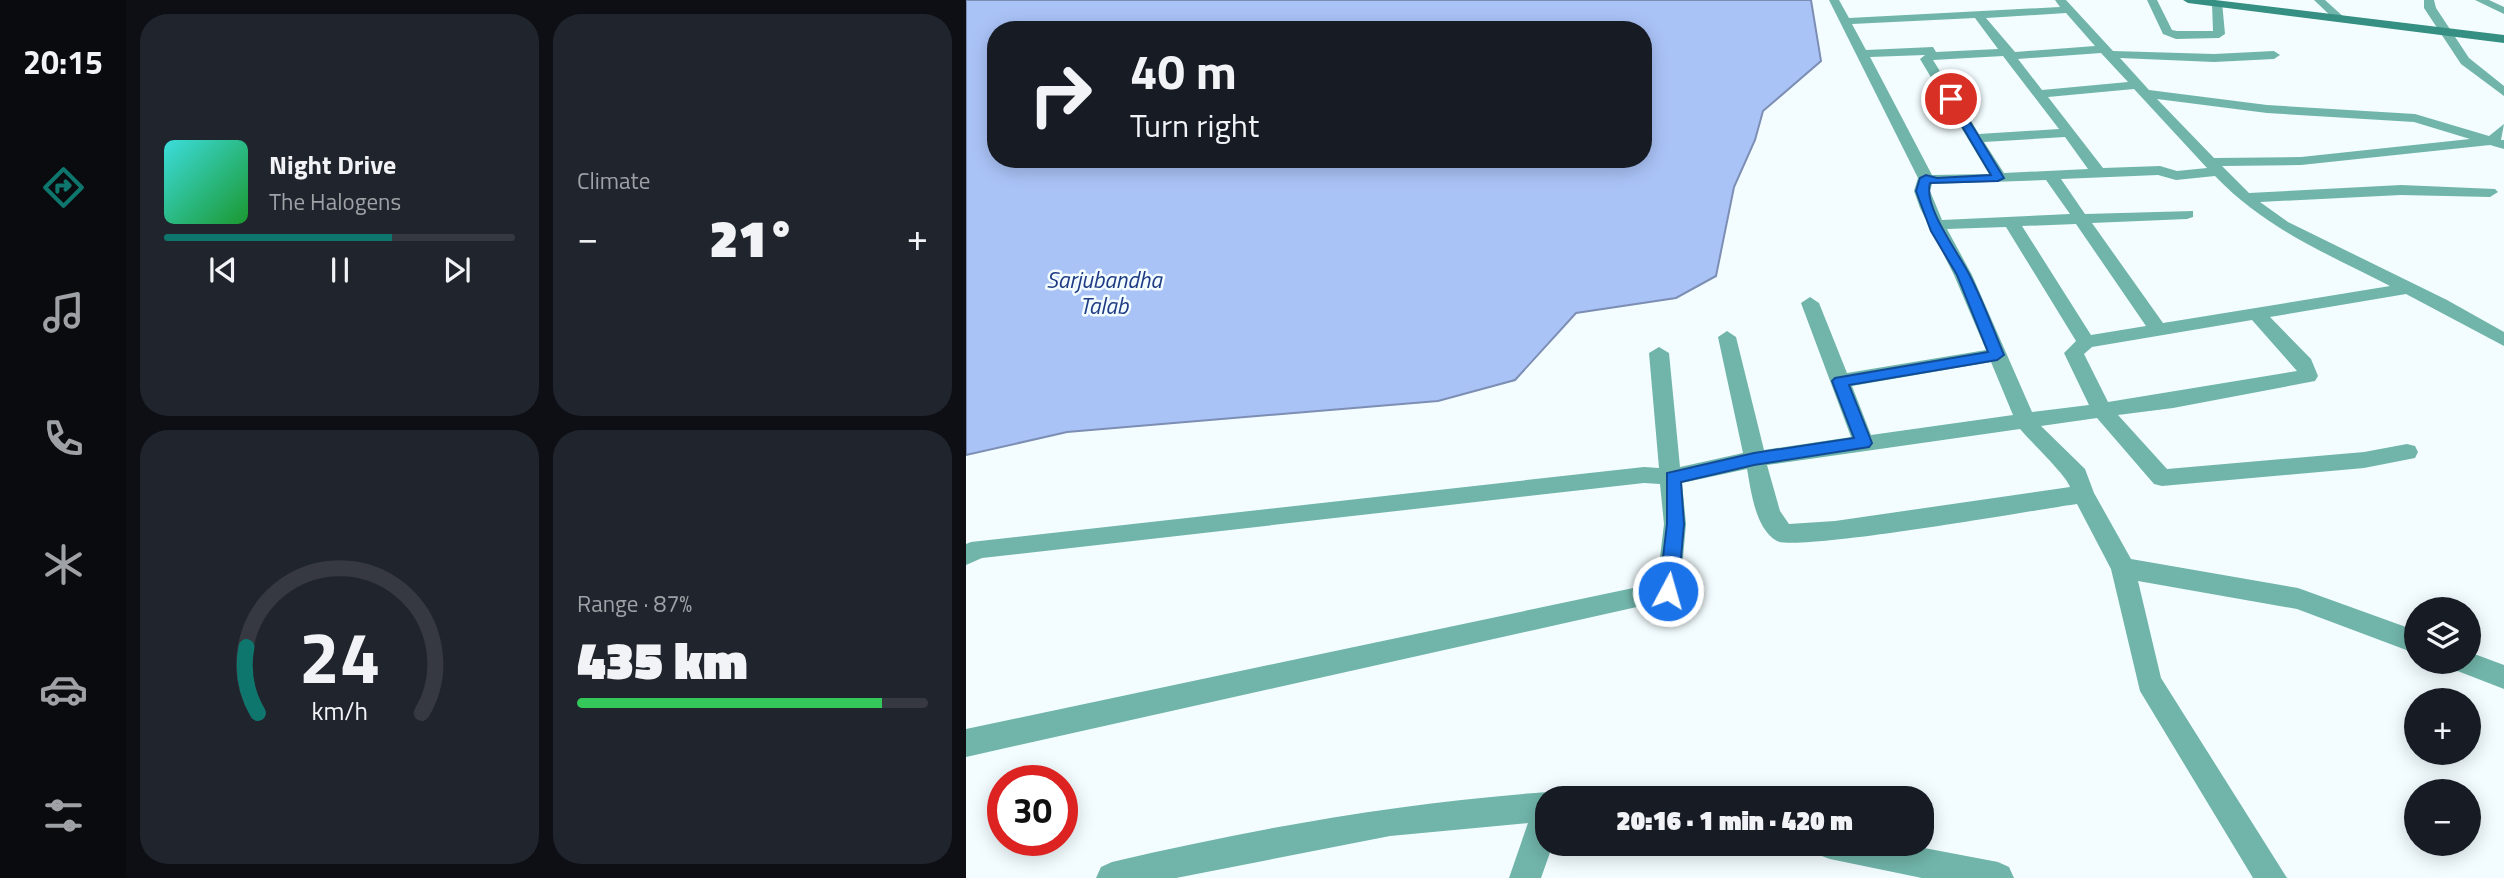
<!DOCTYPE html>
<html lang="en">
<head>
<meta charset="utf-8">
<style>
  :root { --surface:#171b24; --page:#20242c; --text:#f1f3f6; --muted:#9ea1a6; --line:#363941; --accent:#0f766e }
  body { margin:0; font-family:"Titillium Web",sans-serif; background:var(--page); color:var(--text); height:100vh; display:flex; flex-direction:column; font-size:26px; white-space:nowrap }
  * { box-sizing:border-box; margin:0 }
  p { font-size:23px; color:var(--muted) }
  .icon { flex:none; width:38px; height:38px; fill:none; stroke:currentColor; stroke-width:2; stroke-linecap:round; stroke-linejoin:round }
  .map { position:relative; flex:1; overflow:hidden }
  .side { display:flex; flex-direction:column; gap:14px; padding:14px; background:#0d0f14; width:840px }
  .side>* { flex:none }
  .top-card { position:absolute; left:21px; top:21px; width:665px; height:147px; border-radius:28px; box-shadow:0 4px 18px #0003; background:#171b24; color:var(--text); overflow:hidden }
  .fabs { position:absolute; left:1438px; top:597px; display:grid; gap:14px }
  .fabs a { display:grid; place-items:center; width:77px; height:77px; border-radius:50%; background:var(--surface); box-shadow:0 4px 18px #0003; font-size:35px }
  .speed { position:absolute; left:21px; top:765px; display:flex; gap:14px; font-size:35px; font-weight:700; text-align:center }
  .speed>* { display:grid; place-content:center; width:91px; height:91px; border-radius:50%; background:var(--surface); box-shadow:0 4px 18px #0003; line-height:1 }
  .speed .limit { border:10px solid #d22; background:#fff; color:#111 }
  .pin { position:absolute; display:grid; place-items:center; width:60px; height:60px; color:#fff; margin:-30px; border:4px solid #fff; border-radius:50%; box-shadow:0 2px 7px #0007 }
  .me { position:absolute; width:77px; margin:-38px; rotate:6deg; stroke-linejoin:round; filter:drop-shadow(0 0 5px #0008) }
  .turn { display:flex; align-items:center; gap:24px; height:147px; padding:0 28px; font-size:32px }
  .turn .icon { width:91px; height:91px; stroke-width:2.5 }
  .turn b { display:block; font-size:49px; line-height:60px }
  .big { font-size:52px; font-weight:800; line-height:1.1 }
  .side .widget { flex:1; display:flex; flex-direction:column; justify-content:center; gap:10px; min-width:0; padding:0 24px; border-radius:28px; background:var(--page) }
  .side .dial { align-items:center; gap:0 }
  .dial svg { height:182px; overflow:visible; fill:none; stroke:var(--line); stroke-width:7; stroke-linecap:round; text-anchor:middle }
  .dial text { fill:var(--text); stroke:none }
  .song { display:flex; align-items:center; gap:21px }
  .cover { width:84px; height:84px; border-radius:10px; background:linear-gradient(135deg,hsl(180 70% 55%),hsl(130 70% 35%)) }
  .played { height:7px; border-radius:4px; background:linear-gradient(90deg,var(--accent) 65%,var(--line) 65%) }
  .keys { display:flex; justify-content:space-around; direction:ltr }
  .heat { display:flex; justify-content:space-between; align-items:center; font-size:38px; direction:ltr }
  .charge { height:10px; border-radius:5px; background:linear-gradient(90deg,#34c759 87%,var(--line) 0) }
  .side .tiles { flex:1; display:grid; gap:14px; grid-template-columns:repeat(2,1fr) }
  .trip { position:absolute; left:569px; top:786px; width:399px; height:70px; border-radius:28px; background:var(--surface); box-shadow:0 4px 18px #0003; font-weight:800; line-height:70px; text-align:center }
  main { display:flex; flex:1; min-height:0 }
  .menu { display:flex; flex-direction:column; width:126px; justify-content:space-around; align-items:center; background:#090b0e; color:var(--muted) }
  .menu .icon { width:49px; height:49px }
  .menu .current { color:var(--accent) }
  .menu b { font-size:32px; color:var(--text) }
  .map>svg:first-child { display:block }
  .water { fill:#aac3f7; stroke:#7c8eb3; stroke-width:2; fill-rule:evenodd }
  .lines { fill:none; stroke-linecap:round; stroke-linejoin:round }
  .street { fill:#71b5aa; fill-rule:evenodd }
  .secondary { fill:#358f82; fill-rule:evenodd }
  .route { fill:#1a73e8; stroke:#114b97; stroke-width:2 }
  .labels { text-anchor:middle; stroke-width:5; stroke-linejoin:round; paint-order:stroke }
  .water-label { font-size:23px; font-style:italic; fill:#1e3b85; stroke:#f3fdff }
</style>
</head>
<body>
<main>
<nav class="menu">
<b>20:15</b>
<svg class="icon current" aria-label="directions" viewBox="0 0 24 24"><path d="M12 3l9 9-9 9-9-9zM9 14v-3h6M13 9l2 2-2 2"/></svg>
<svg class="icon" aria-label="music" viewBox="0 0 24 24"><path d="M9 18V5l10-2v13"/><circle cx="6" cy="18" r="3"/><circle cx="16" cy="16" r="3"/></svg>
<svg class="icon" aria-label="phone" viewBox="0 0 24 24"><path d="M5 4h4l2 5-3 2q2 4 5 5l2-3 5 2v4C11 20 4 13 5 4z"/></svg>
<svg class="icon" aria-label="climate" viewBox="0 0 24 24"><path d="M12 3v18M4 7l16 10M4 17L20 7"/></svg>
<svg class="icon" aria-label="car" viewBox="0 0 24 24"><path d="M5 17H2v-5l4-1 3-4h7l3 4 3 1v5h-3M9 17h6M6 11h13"/><circle cx="7" cy="17" r="2"/><circle cx="17" cy="17" r="2"/></svg>
<svg class="icon" aria-label="filters" viewBox="0 0 24 24"><path d="M4 7h16M4 17h16"/><circle cx="9" cy="7" r="2"/><circle cx="15" cy="17" r="2"/></svg>
</nav>
<section class="side">
<div class="tiles">
<div class="widget">
<div class="song"><i class="cover"></i><div><b>Night Drive</b><p>The Halogens</p></div></div>
<div class="played"></div>
<div class="keys"><svg class="icon" aria-label="previous" viewBox="0 0 24 24"><path d="M18 5L8 12l10 7zM5 5v14"/></svg><svg class="icon" aria-label="pause" viewBox="0 0 24 24"><path d="M8 5v14M16 5v14"/></svg><svg class="icon" aria-label="next" viewBox="0 0 24 24"><path d="M6 5l10 7-10 7zM19 5v14"/></svg></div>
</div>
<div class="widget"><p>Climate</p>
<div class="heat"><a>−</a><b class="big">21°</b><a>+</a></div>
</div>
<div class="widget dial"><svg viewBox="0 0 100 80">
<path d="M14 69A42 42 0 1 1 86 69"/>
<path d="M14 69A42 42 0 0 1 9 40" stroke="#0f766e"/>
<text x="50" y="56" font-size="32" font-weight="700">24</text>
<text x="50" y="72" font-size="11">km/h</text>
</svg></div>
<div class="widget"><p>Range · 87%</p><b class="big">435 km</b><div class="charge"></div></div>
</div>
</section>
<div class="map">
<svg width="1538" height="878" viewBox="0 0 1538 878">
  <rect width="100%" height="100%" fill="#f3fdff"/>
  <path class="water" d="M0 0H845L855 61 797 111 789 140 768 187 750 276 710 298 610 313 549 380 472 401 101 432 0 455ZM30 30H677V159H30Z"/>
  <g class="lines">
    <g class="street">
      <path d="M863 0H873L883 18 1094 7 1089 0H1100L1147 51 1248 54 1308 51 1314 55 1308 59 1248 62 1154 58 1183 90 1301 105 1449 114 1523 136 1538 124 1535 140H1538V149L1524 145 1335 165 1256 166 1283 193 1435 185 1529 189 1532 192 1524 197 1435 195 1294 202 1322 222 1481 300 1538 332V346L1440 294 1304 317 1345 359 1352 376 1349 381 1207 408 1152 415 1201 469 1398 452 1441 444 1449 446 1452 452 1449 458 1398 468 1196 486 1188 484 1131 418 1075 426 1119 469 1128 493 1165 559 1332 588 1451 631V654L1331 609 1172 581 1195 678 1321 878H1287L1174 691 1145 569 1111 504C1069 510 833 552 811 541 789 529 785 490 781 469L716 483 720 524 714 591 711 598 0 757V729L691 583 698 524 694 484 678 483 16 558 0 565V544L5 542 678 467 693 468 683 353 693 347 703 353 714 467 777 453 752 337 761 331 770 337 798 450 885 437 835 303 844 297 853 303 881 373 1020 350 988 275 954 208 948 191 952 178ZM1100 13 1129 46 1049 52 1020 18ZM1009 18 1032 49 970 52 967 47 900 50 886 24ZM1135 53 1162 82 1076 90 1052 59ZM959 55 954 59 1023 174 966 175 904 57ZM1037 56 1093 129 1013 134 967 60ZM1168 89 1241 168 1211 171 1194 166 1137 168 1082 97ZM1191 99 1301 113 1448 122 1504 139 1335 157 1248 158ZM1099 137 1122 169 1038 173 1018 142ZM1192 175 1210 180 1249 176C1300 229 1360 253 1424 286L1197 323 1126 223 1221 219 1227 217V211L1119 214 1095 179ZM1080 180 1104 214 976 220 964 191 966 184ZM1110 224 1180 326 1125 335 1056 226ZM1040 227 1110 341 1098 353 1123 405 1066 412 1006 275 981 229ZM1286 320 1331 371 1142 402 1118 354 1126 347ZM1025 362 1047 415 905 435 886 386ZM1054 429C1065 442 1100 475 1104 487L869 521 823 524 814 511 801 465Z"/>
      <polygon points="1181,0 1191,0 1206,30 1211,31 1247,31 1246,4 1256,2 1259,34 1253,38 1210,39 1197,34"/>
      <polygon points="1348,0 1359,0 1380,19 1370,21"/>
      <polygon points="1458,0 1468,0 1470,8 1503,58 1538,86 1538,96 1495,64 1458,8"/>
      <polygon points="1509,0 1523,0 1538,7 1538,14"/>
      <polygon points="1503,652 1538,665 1538,689 1489,670 1485,662 1503,662"/>
      <path d="M581 792 592 798H581V844H587L575 878H543L562 823 424 836 210 878H130L135 867 146 862C290 828 433 803 581 792Z"/>
      <polygon points="849,844 937,844 1032,862 1043,867 1048,878 956,878 864,859 853,855"/>
    </g>
    <polygon class="secondary" points="1217,0 1249,0 1538,35 1538,43 1222,3"/>
  </g>
  <path class="route" d="M985 96 990 99 1038 178 1032 181 964 183C957 208 993 253 1004 276 1017 301 1027 329 1038 355L1031 360 883 385 906 443 903 447 788 465 715 482 718 524 712 591 709 597H696L693 591 701 524V473L788 453 888 438 866 381 869 378 1022 352 991 275 965 231 950 191 954 178 960 175 971 178 1025 175 980 99Z"/>
  <g class="labels">
    <g class="water-label">
      <text x="138" y="288">Sarjubandha<tspan x="138" dy="26">Talab</tspan></text>
    </g>
  </g>
</svg>
<div class="fabs">
<a><svg class="icon" aria-label="layers" viewBox="0 0 24 24"><path d="M12 4l9 5-9 5-9-5zM3 14l9 5 9-5"/></svg></a>
<a>+</a>
<a>−</a>
</div>
<div class="speed"><div class="limit">30</div></div>
<div class="pin" style="left:985px;top:99px;background:#d93025"><svg class="icon" aria-label="arrive" viewBox="0 0 24 24"><path d="M6 21V4h12l-3 4 3 4H6"/></svg></div>
<svg class="me" style="left:702px;top:591px" viewBox="-20 -20 40 40"><circle r="17" fill="#1a73e8" stroke="#fff" stroke-width="3"/><path d="M0-11L8 9 0 5-8 9z" fill="#fff"/></svg>
<div class="trip">20:16 · 1 min · 420 m</div>
<div class="top-card">
<div class="turn"><svg class="icon" aria-label="right" viewBox="0 0 24 24"><path d="M7 20v-9h11M14 6l5 5-5 5"/></svg><div><b>40 m</b>Turn right</div></div>
</div>
</div>
</main>
</body>
</html>
